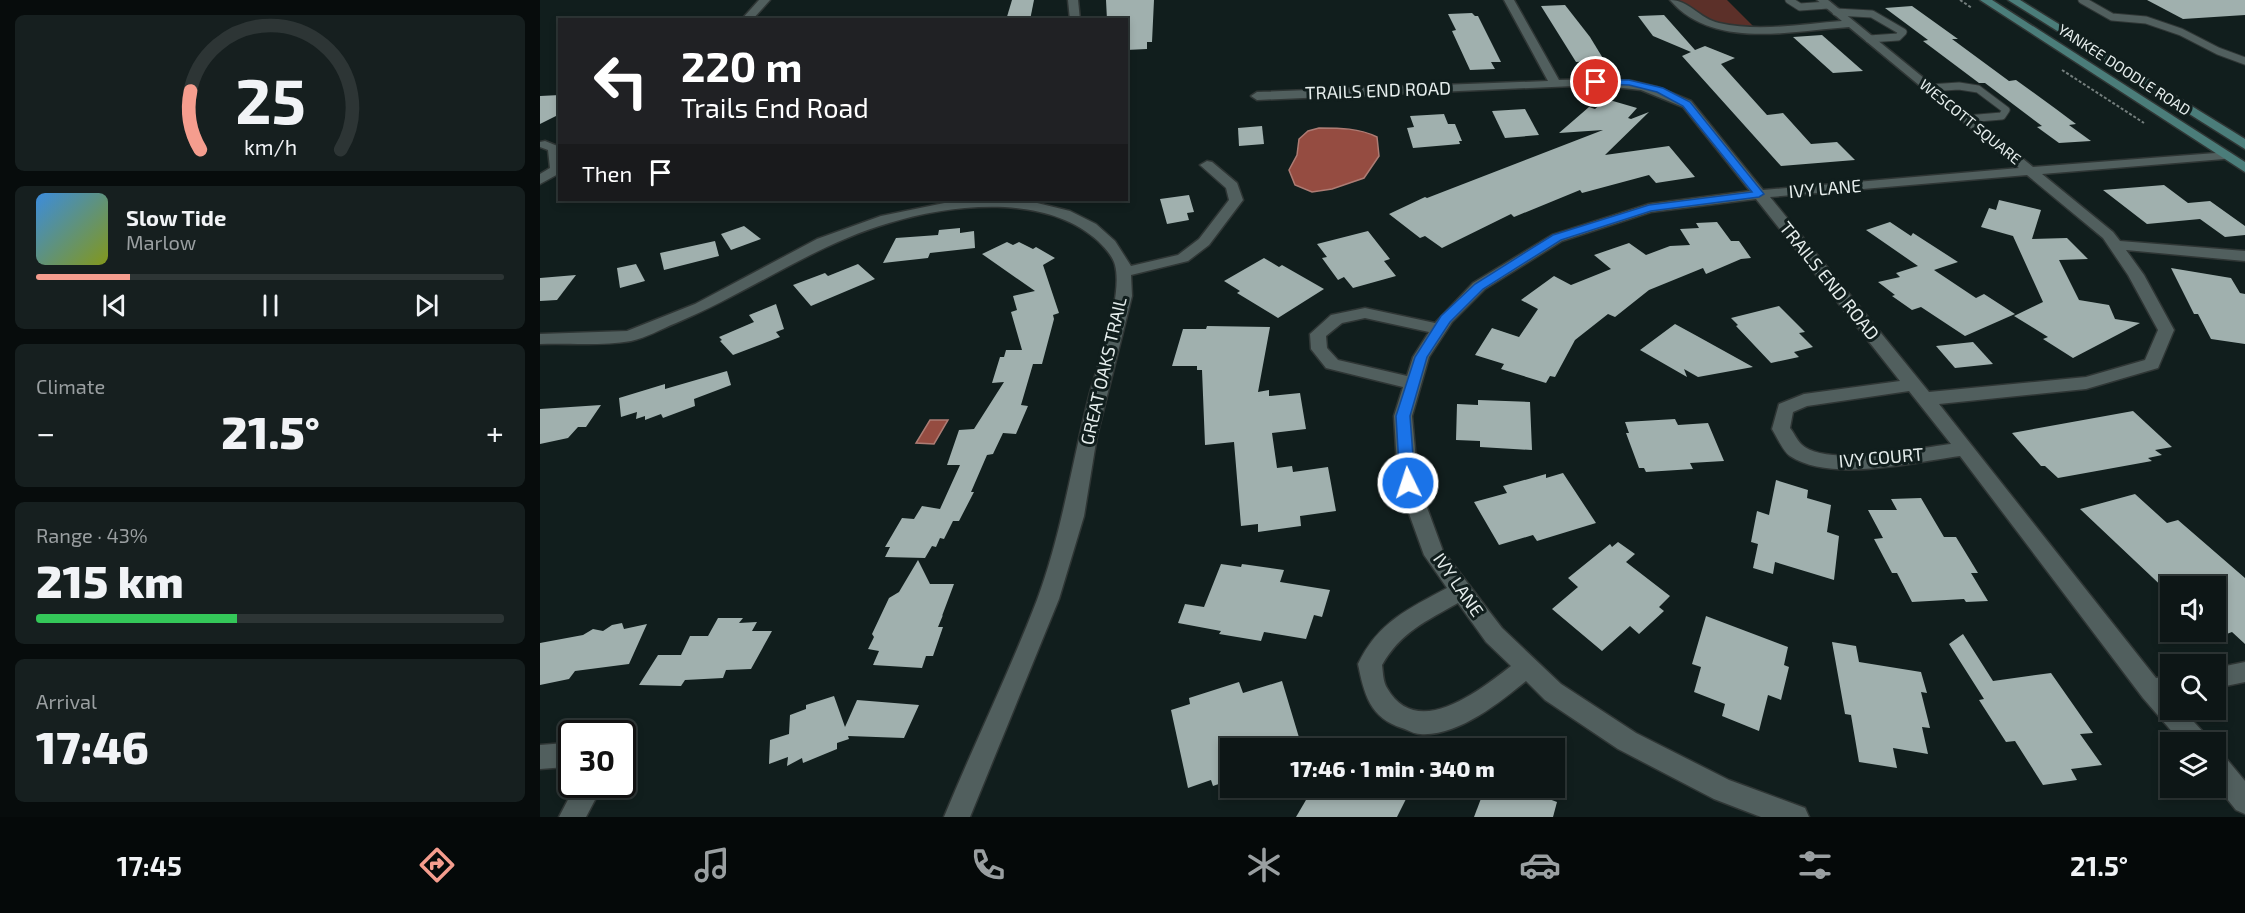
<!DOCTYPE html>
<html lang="en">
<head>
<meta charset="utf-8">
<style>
  :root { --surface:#0d1616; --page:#161f1f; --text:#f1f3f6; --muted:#9a9fa1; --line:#2d3535; --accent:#f59d8e }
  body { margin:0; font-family:"Exo 2",sans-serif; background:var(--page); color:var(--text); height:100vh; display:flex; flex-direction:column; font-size:22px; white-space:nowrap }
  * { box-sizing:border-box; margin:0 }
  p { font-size:20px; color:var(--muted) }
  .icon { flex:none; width:33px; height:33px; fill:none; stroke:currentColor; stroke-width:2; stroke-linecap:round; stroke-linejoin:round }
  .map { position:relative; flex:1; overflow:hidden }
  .drawer { display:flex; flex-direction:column; gap:15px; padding:15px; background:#070c0c; width:540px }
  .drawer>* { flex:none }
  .hud { position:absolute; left:18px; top:18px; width:570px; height:183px; border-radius:0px; box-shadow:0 3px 9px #0003,0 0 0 2px var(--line); background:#202124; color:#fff; overflow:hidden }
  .controls { position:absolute; left:1620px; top:576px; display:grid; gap:12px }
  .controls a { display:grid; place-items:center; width:66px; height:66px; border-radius:0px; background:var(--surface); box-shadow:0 3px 9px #0003,0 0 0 2px var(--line); font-size:30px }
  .speed { position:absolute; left:18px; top:720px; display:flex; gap:12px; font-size:30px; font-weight:700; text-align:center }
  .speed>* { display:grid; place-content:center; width:78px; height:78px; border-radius:50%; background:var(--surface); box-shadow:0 3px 9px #0003,0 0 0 2px var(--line); line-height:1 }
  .speed .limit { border:3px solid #111; border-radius:9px; background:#fff; color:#111 }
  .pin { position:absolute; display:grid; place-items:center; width:51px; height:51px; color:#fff; margin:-26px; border:3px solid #fff; border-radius:50%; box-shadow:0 2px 6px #0007 }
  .me { position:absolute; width:66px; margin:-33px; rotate:356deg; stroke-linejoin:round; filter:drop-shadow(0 0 4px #0008) }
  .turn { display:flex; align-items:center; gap:21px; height:126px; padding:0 24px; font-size:27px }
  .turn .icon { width:78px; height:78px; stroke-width:2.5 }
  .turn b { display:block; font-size:42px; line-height:51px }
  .then { display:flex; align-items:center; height:57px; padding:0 24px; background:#0003; gap:12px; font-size:22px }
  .big { font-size:45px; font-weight:800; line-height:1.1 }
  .drawer .tile { flex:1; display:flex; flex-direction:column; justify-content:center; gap:9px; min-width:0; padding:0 21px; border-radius:9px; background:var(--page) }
  .drawer .dial { align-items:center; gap:0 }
  .dial svg { height:156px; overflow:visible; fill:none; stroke:var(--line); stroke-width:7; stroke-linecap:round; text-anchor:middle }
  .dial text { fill:var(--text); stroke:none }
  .song { display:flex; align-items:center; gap:18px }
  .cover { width:72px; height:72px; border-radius:9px; background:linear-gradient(135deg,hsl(210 70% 55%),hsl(70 70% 35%)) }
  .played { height:6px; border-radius:3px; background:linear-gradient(90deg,var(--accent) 20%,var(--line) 20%) }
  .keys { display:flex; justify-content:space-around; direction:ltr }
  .heat { display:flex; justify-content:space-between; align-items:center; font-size:33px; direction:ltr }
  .charge { height:9px; border-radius:4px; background:linear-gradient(90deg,#34c759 43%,var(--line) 0) }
  .trip { position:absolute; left:680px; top:738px; width:345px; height:60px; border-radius:0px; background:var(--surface); box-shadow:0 3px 9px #0003,0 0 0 2px var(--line); font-weight:800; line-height:60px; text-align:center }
  .tab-bar { display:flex; height:96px; justify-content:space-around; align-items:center; background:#050909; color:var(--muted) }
  .tab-bar .icon { width:42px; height:42px }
  .tab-bar .on { color:var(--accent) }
  .tab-bar b { font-size:27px; color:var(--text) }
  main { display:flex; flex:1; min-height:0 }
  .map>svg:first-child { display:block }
  .green { fill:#5c3029 }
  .water { fill:#954c41; stroke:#ad7c74; stroke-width:1.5 }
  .building { fill:#a0b0ae }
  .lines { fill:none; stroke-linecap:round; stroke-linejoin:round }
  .lane-casing { stroke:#2f3635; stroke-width:9 }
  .street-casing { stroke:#2f3635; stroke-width:3 }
  .secondary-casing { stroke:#2f3635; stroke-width:3 }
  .path { stroke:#747e7d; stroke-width:2; stroke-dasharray:3 2; stroke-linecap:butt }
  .lane { stroke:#515f5e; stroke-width:7 }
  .street { fill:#515f5e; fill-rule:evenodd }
  .secondary { fill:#4b7d7a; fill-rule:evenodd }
  .route { fill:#1a73e8; stroke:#114b97; stroke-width:1.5 }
  .labels { text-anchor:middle; stroke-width:6; stroke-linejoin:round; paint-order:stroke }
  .far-street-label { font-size:15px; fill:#e5edec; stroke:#111e1d }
  .street-label { font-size:18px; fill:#e5edec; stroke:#111e1d }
</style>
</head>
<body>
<main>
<section class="drawer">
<div class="tile dial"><svg viewBox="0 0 100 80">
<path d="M14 69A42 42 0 1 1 86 69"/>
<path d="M14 69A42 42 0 0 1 9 39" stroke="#f59d8e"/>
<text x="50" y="56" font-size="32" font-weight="700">25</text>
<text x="50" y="72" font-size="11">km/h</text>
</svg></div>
<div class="tile">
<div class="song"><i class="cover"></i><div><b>Slow Tide</b><p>Marlow</p></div></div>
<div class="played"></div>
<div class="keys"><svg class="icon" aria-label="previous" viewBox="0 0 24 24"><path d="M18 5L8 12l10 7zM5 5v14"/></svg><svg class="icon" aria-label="pause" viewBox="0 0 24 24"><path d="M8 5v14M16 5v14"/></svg><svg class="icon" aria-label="next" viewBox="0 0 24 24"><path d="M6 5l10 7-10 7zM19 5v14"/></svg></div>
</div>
<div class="tile"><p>Climate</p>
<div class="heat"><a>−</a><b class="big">21.5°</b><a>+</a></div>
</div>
<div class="tile"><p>Range · 43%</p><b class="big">215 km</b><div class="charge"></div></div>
<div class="tile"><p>Arrival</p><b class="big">17:46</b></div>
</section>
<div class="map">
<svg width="1705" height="817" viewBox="0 0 1705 817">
  <rect width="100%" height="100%" fill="#111e1d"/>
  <polygon class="green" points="1135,0 1187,0 1216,29 1202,30 1159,20"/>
  <g class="water">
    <path d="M779 128C800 128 819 128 837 137L839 156 824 178 792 189 772 192 755 185 749 170 757 155 759 139 768 131Z"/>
    <polygon points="390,420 408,420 394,444 376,443"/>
  </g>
  <g class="building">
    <polygon points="472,0 494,0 490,20 466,20"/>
    <polygon points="566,0 614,0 612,42 607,42 607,49 586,50 586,20 567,20"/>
    <polygon points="1607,0 1705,0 1705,15 1643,19"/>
    <polygon points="1025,5 1050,37 1064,60 1036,62 1001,6"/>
    <polygon points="1372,6 1418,39 1412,39 1469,81 1476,80 1516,109 1536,124 1529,125 1551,141 1519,143 1497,127 1502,126 1445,83 1439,83 1383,41 1388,40 1345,8"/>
    <polygon points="932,13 935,16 938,16 961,62 951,62 955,69 930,70 912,31 916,30 908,14"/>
    <polygon points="1124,15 1155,50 1165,46 1195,58 1181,64 1227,115 1243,113 1271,144 1297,142 1315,160 1241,166 1142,56 1151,52 1113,36 1098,16"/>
    <polygon points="1282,35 1323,71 1293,73 1253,37"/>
    <polygon points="20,95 20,114 0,124 0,96"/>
    <polygon points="1066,99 1097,108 1088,118 1091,119 1109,112 1065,155 1129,146 1155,177 1116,183 1109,175 1042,193 1040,190 974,217 971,214 902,248 885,236 880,238 849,214 885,197 887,198 1063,130 1019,133 1049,107 1055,109"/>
    <polygon points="985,109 999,135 965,138 952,111"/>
    <polygon points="904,114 908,124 915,124 922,141 919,141 920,144 873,148 867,128 874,127 870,116"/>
    <polygon points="722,126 724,144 699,146 698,128"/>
    <polygon points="1624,185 1648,203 1670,201 1705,226 1705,235 1685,237 1660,219 1607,224 1563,190"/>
    <polygon points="649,195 654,212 647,213 649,220 627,224 620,199"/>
    <polygon points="1459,200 1501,210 1492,239 1527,238 1548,259 1519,260 1539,300 1569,305 1575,319 1600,323 1533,358 1503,339 1508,337 1474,316 1503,302 1473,236 1441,227 1449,208 1456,210"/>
    <polygon points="1177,222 1191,241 1199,241 1211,258 1201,259 1166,274 1163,268 1109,290 1075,317 1068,314 1035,340 1015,377 1010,376 1006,383 961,369 964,364 935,355 952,328 979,337 998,309 981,300 1014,276 1031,285 1071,269 1054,255 1089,243 1106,255 1130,246 1150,245 1140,229 1159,228 1156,223"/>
    <polygon points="1350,222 1371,236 1373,233 1418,262 1394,270 1436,298 1444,294 1475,314 1425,336 1381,307 1372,310 1352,296 1355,295 1338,282 1360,277 1356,273 1378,266 1326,230"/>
    <polygon points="204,226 221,239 191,250 181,234"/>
    <polygon points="420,228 420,233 434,231 435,248 390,253 388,258 343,263 356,238 398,235 399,230"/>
    <polygon points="828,231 850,259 844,261 856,276 813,288 804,277 798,280 782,258 787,257 777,244"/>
    <polygon points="175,241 179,256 124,270 120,253"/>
    <polygon points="467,242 473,245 479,242 493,249 496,247 515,258 503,265 519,313 513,315 514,319 502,364 493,364 481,405 488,406 476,434 463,433 453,454 447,455 431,492 434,492 419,521 413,521 404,539 400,538 396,547 392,546 385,558 345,557 350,547 345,547 362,518 374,519 382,506 400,509 420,465 407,465 419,430 434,429 464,382 452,383 460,357 464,357 466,350 482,350 471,312 477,310 473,296 495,291 442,254"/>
    <polygon points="724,258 739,267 742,265 784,289 738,318 697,293 700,291 684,281"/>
    <polygon points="96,264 105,281 80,288 77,268"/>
    <polygon points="318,264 335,279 271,306 253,285 285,273 288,276"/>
    <polygon points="1631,268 1691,278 1700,293 1705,294 1705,344 1671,339 1658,314 1654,314"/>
    <polygon points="36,275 17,300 0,301 0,278"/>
    <polygon points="236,304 244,329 236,332 240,337 193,355 180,341 182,340 179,337 214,322 209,315"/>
    <polygon points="1239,306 1265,332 1259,333 1273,347 1254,352 1259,357 1231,363 1196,326 1198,325 1191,318"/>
    <polygon points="1135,324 1157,336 1213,367 1158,377 1144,369 1147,377 1100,350"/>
    <polygon points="667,326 730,327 718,392 729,390 729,396 760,393 766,429 732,433 737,468 752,466 753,472 788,467 796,511 760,516 761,526 718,532 718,524 701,526 694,442 665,445 662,370 657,370 657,366 632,366 643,329 666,329"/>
    <polygon points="1433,342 1453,364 1415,368 1396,346"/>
    <polygon points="187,371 191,385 154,399 155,406 123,418 121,414 105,420 105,416 96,419 97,412 81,417 79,398 125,384 125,389"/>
    <polygon points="938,400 990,402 992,450 940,447 940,441 916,440 917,404 938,405"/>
    <polygon points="61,405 46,427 38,427 28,438 0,444 0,409"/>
    <polygon points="1593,411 1632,447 1615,450 1622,455 1608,458 1612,461 1518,478 1505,466 1501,466 1472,433"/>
    <polygon points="1135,419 1138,425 1168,423 1184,461 1150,463 1153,469 1106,472 1104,468 1099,468 1086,433 1089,433 1085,422"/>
    <polygon points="1023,473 1056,523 997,541 993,535 959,545 934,502 967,493 963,486 1006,474 1006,478"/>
    <polygon points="1236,480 1268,490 1267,498 1291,505 1287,532 1299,536 1294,580 1235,562 1233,574 1213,568 1218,544 1211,542 1217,511 1229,515"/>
    <polygon points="1595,494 1627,523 1638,520 1705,578 1705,644 1692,632 1676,638 1676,586 1630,586 1630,594 1540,509"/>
    <polygon points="1381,498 1404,537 1416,537 1438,573 1431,573 1448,601 1426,602 1424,599 1372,602 1357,573 1352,573 1334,539 1343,538 1328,510 1357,510 1351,499"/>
    <polygon points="1078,542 1095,554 1086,562 1130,596 1119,607 1124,611 1099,634 1090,626 1062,651 1012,609 1038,587 1028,578 1070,544 1072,547"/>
    <polygon points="378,560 390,584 414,584 402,616 403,615 398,627 403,627 393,656 386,656 382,668 333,665 339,651 328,649 334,637 332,634 349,598 359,592"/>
    <polygon points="681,564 701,567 702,564 744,570 740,582 790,590 782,617 774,615 766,639 724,632 721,641 679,634 681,631 638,623 645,604 664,607"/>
    <polygon points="1166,616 1248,647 1244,665 1249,667 1241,700 1228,695 1219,731 1182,716 1185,704 1154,692 1161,667 1152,664"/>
    <polygon points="178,618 203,618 199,623 217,622 212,631 232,631 211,669 186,670 183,678 145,680 141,686 99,685 118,655 141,655 150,636 168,636"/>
    <polygon points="82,623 84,629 107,624 89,664 35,671 29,679 0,685 0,643 43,635 53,629 63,631 72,625"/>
    <polygon points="1423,634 1453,681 1511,673 1553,733 1540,734 1562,765 1531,769 1537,780 1503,785 1475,741 1466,742 1439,700 1444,699 1409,644"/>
    <polygon points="1292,642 1316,646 1319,662 1381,672 1387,693 1381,692 1390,728 1382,727 1388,754 1353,748 1357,768 1319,762 1311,715 1305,714"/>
    <polygon points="742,681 761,744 748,748 690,748 690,780 673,786 671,780 648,788 631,710 650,704 649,698 699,682 703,693"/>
    <polygon points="294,696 305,727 317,700 379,705 364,738 308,736 309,739 297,743 297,749 263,763 262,758 247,766 248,757 229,764 230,740 249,734 250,715 266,709 266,705"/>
    <polygon points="773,788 858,788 869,793 857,817 756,817"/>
    <polygon points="945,788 980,788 1017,802 1013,817 934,817"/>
  </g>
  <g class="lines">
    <g class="lane-casing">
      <g id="lane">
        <polyline points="1249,0 1260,7 1288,5"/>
        <polyline points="1542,0 1572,17 1606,20 1641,32 1678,51 1705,61"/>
        <polyline points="1296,12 1332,14 1363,32 1358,37 1329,39"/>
        <polyline points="1389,88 1419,86 1438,89 1466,110 1462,116 1426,119"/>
      </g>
    </g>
    <g class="street-casing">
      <g id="street">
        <polygon points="219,0 230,0 212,20 201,20"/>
        <polygon points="528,0 538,0 540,20 530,20"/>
        <path d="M964 0H974L1019 80 1056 79 1092 81 1117 87 1151 101 1223 190 1479 168 1309 27C1251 31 1173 50 1130 0 1149 0 1160 19 1179 23 1219 32 1262 24 1302 21L1277 0H1288L1493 167 1689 152 1691 155 1684 159 1502 174 1573 232 1580 241 1705 251V261L1586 250 1604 275 1634 330 1618 368 1546 389 1399 404 1616 678 1630 676V710H1643L1665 734 1668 742H1641L1603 698 1420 456C1373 462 1291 483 1250 456 1243 451 1237 437 1232 429L1239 404 1264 394 1360 381 1216 199 1111 212 1022 241 945 289 912 322 889 357 872 416 878 483 903 551 962 628 1021 684 1096 733 1189 780 1265 808 1269 817H1221L1174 799 1078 749 1005 700 986 681C959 703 917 737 880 734 874 734 868 730 862 728 830 718 824 694 818 664 838 622 868 609 907 588L884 555 858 483 854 416 863 387 786 368 771 349 770 334 791 315 825 308 895 323 933 283 1012 235 1109 204 1210 191 1143 107 1101 90 1056 85 717 100 711 96 717 92 1008 81ZM1487 175 1563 238 1588 275 1618 330 1605 360 1546 377 1389 392 1230 197ZM825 318 889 332 873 357 867 376 798 360 787 348 786 336 802 323ZM1369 391 1411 444C1377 448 1285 468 1261 444 1257 440 1254 433 1250 428L1253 412 1267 406ZM918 603 946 642 971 666C940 690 877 741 847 688 843 682 843 672 842 665 860 633 886 621 918 603Z"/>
        <polygon points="5,141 20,147 20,173 0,184 0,174 10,168 8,150 0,147 0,142"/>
        <path d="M667 161 672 162 697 183 703 200 669 245 648 261 591 275 592 296 557 436 544 516 519 599 430 817H404C434 744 469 673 497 600 523 530 532 460 551 389 560 358 583 295 575 265 573 256 564 247 558 241 505 193 413 204 349 223 273 245 209 293 136 323 121 329 106 338 91 341 64 346 28 343 0 344V334L87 331 155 304 277 239 341 216 419 200 493 202 530 211 556 224 575 241 591 266 638 255 659 239 689 200 686 188 660 165Z"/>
        <polygon points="1705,662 1705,682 1676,688 1676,668"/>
        <polygon points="26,743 32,745 32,769 26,767 0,769 0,745"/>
        <polygon points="1676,754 1685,757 1705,781 1705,814 1696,810 1676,785"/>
        <polygon points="33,784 59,784 57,796 46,817 19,817 32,792"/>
      </g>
    </g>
    <g class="secondary-casing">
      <g id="secondary">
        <polygon points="1440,0 1452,0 1705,162 1705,172"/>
        <polygon points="1468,0 1480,0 1705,139 1705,149"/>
      </g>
    </g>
    <g class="path">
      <polyline points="1420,0 1432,8"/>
      <polyline points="1522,70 1604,123"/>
    </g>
    <use href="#lane" class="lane"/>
    <use href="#street" class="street"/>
    <use href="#secondary" class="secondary"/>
  </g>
  <polygon class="route" points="1052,80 1089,80 1123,88 1150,102 1224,194 1219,197 1111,211 1021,240 943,289 910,322 887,357 870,416 875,483 873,487 862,487 860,483 856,416 875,357 901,316 935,284 1013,235 1109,205 1212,192 1143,106 1117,92 1089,85 1056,84 1051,82"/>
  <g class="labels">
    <g class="far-street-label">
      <text transform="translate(1584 70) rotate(33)" y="5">YANKEE DOODLE ROAD</text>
      <text transform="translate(1430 122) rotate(39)" y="5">WESCOTT SQUARE</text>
    </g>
    <g class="street-label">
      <text transform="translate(838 91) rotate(-2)" y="6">TRAILS END ROAD</text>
      <text transform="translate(1285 189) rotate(-5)" y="6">IVY LANE</text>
      <text transform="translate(1289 281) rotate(51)" y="6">TRAILS END ROAD</text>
      <text transform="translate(564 371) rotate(-77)" y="6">GREAT OAKS TRAIL</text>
      <text transform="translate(1341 458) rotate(-5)" y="6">IVY COURT</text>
      <text transform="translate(918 585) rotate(55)" y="6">IVY LANE</text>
    </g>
  </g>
</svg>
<div class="controls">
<a><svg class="icon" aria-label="sound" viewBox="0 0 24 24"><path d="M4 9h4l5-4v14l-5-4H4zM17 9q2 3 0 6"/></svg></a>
<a><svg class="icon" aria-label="search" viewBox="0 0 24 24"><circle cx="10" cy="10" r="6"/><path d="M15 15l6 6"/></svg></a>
<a><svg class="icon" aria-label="layers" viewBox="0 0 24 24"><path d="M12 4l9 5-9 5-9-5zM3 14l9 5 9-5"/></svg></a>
</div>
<div class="speed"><div class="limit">30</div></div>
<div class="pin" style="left:1056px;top:82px;background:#d93025"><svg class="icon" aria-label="arrive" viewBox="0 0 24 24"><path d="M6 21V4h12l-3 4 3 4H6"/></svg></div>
<svg class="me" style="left:868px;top:483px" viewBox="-20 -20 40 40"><circle r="17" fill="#1a73e8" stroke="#fff" stroke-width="3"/><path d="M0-11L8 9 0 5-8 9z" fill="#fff"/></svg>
<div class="trip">17:46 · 1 min · 340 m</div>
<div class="hud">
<div class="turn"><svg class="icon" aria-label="left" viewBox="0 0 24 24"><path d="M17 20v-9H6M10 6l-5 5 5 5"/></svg><div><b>220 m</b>Trails End Road</div></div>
<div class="then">Then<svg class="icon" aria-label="arrive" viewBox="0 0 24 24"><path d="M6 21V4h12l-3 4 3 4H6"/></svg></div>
</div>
</div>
</main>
<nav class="tab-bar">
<b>17:45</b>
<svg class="icon on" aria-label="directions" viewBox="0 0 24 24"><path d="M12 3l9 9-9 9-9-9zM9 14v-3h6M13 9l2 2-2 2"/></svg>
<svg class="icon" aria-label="music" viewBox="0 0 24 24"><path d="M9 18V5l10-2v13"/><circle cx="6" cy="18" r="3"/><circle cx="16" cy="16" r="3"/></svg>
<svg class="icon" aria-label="phone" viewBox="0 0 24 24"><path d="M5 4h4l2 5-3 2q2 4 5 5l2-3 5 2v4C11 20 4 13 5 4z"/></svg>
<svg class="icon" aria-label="climate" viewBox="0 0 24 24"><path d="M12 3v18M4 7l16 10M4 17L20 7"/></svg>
<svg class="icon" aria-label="car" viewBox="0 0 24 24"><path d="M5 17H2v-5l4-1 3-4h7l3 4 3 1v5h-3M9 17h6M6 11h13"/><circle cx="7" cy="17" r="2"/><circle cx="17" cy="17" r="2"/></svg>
<svg class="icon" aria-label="filters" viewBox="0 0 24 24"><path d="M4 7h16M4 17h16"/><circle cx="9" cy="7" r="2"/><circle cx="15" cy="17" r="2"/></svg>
<b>21.5°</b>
</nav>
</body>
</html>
